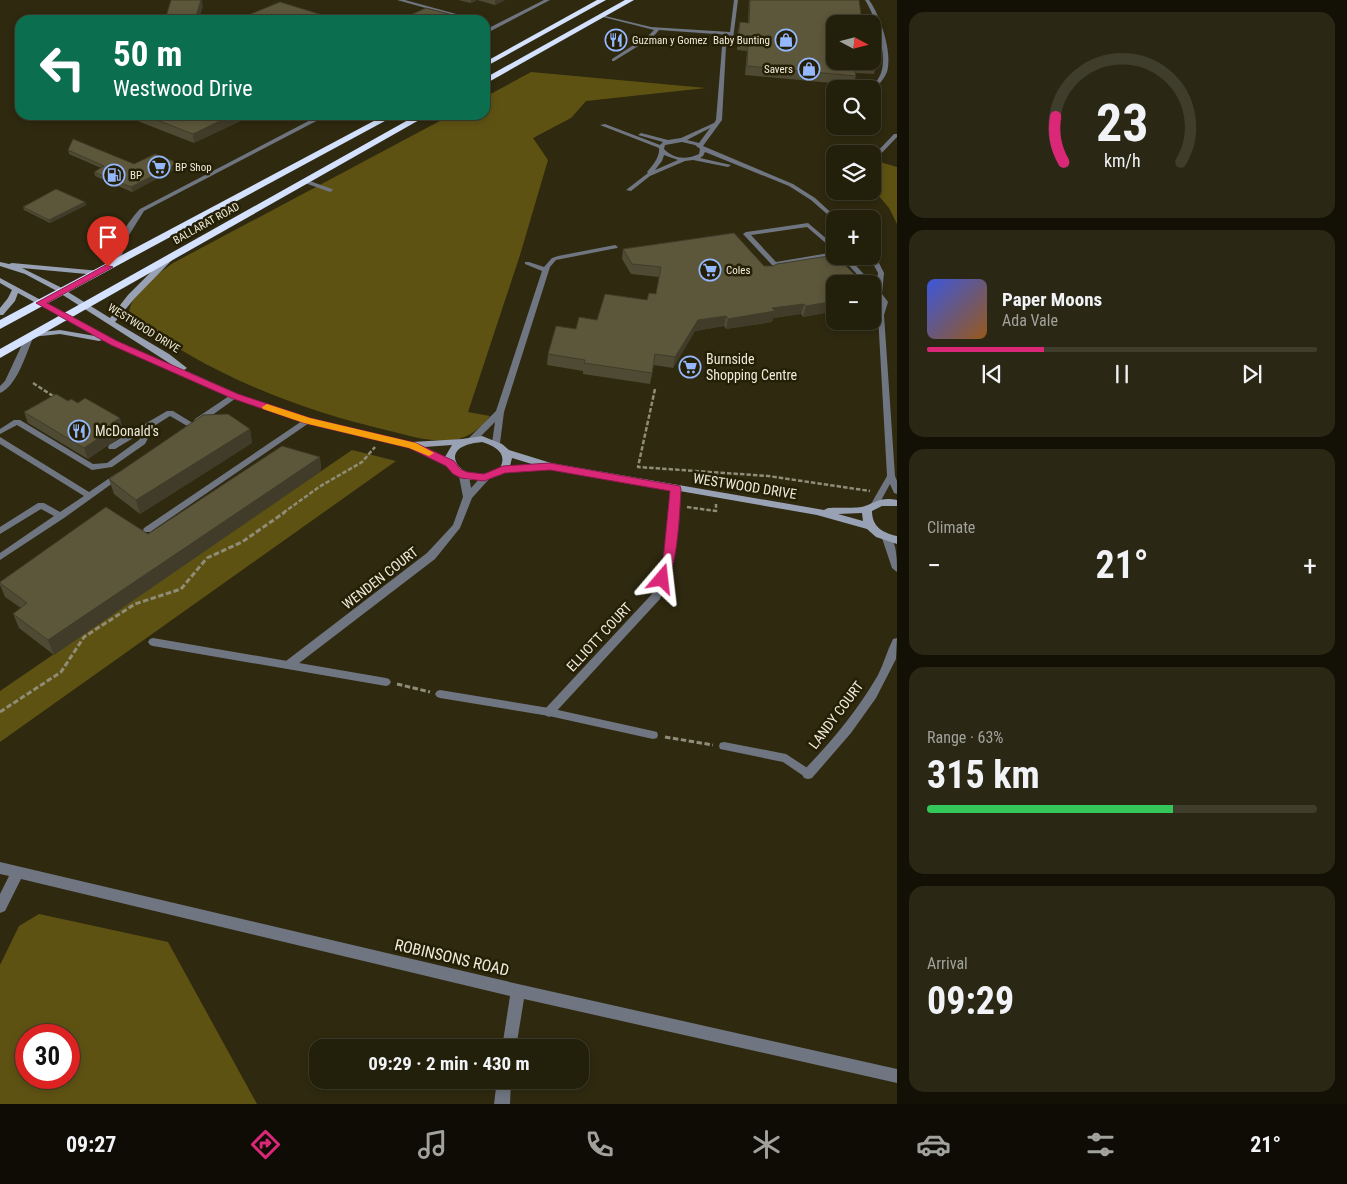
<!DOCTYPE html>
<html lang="en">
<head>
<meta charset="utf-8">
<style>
  :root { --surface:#221f0b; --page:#2a2714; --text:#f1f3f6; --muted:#a2a29d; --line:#3f3d2c; --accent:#db2777 }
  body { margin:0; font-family:"Roboto Condensed",sans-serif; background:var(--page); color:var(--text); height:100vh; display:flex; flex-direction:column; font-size:19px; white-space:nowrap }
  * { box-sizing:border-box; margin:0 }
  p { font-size:16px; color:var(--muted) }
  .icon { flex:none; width:28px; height:28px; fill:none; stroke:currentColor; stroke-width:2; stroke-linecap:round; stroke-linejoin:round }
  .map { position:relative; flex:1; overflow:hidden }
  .drawer { display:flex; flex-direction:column; gap:12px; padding:12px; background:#131106; width:450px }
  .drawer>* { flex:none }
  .top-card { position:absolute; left:15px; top:15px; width:475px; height:105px; border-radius:15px; box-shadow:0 2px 8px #0003,0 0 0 1px var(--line); background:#0b6e4f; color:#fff; overflow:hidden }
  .needle { width:32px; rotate:97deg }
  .buttons { position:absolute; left:826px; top:15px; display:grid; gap:10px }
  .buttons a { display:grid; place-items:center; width:55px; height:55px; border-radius:10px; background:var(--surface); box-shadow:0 2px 8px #0003,0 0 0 1px var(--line); font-size:25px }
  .speed { position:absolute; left:15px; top:1024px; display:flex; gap:10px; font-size:25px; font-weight:700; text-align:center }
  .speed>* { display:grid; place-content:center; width:65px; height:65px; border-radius:50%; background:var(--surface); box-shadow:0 2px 8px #0003,0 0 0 1px var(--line); line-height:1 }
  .speed .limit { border:8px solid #d22; background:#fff; color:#111 }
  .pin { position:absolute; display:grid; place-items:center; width:42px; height:42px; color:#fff; margin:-51px -21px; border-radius:50% 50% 50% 0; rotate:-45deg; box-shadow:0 0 5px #0007 }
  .pin .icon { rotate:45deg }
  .me { position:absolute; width:55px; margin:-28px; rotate:17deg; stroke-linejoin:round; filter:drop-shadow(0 0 4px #0008) }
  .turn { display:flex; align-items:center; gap:18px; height:105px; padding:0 15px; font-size:22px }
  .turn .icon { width:65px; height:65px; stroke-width:2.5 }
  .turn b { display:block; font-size:35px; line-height:42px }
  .big { font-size:38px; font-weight:700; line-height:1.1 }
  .drawer .widget { flex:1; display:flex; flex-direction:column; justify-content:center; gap:8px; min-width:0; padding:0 18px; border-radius:15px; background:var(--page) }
  .drawer .dial { align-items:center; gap:0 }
  .dial svg { height:130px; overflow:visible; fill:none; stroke:var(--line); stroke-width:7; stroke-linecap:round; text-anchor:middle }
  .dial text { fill:var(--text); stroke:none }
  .song { display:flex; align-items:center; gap:15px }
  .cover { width:60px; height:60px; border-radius:8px; background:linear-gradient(135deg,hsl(230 70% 55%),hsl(30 70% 35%)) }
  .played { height:5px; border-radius:2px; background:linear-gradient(90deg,var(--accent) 30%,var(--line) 30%) }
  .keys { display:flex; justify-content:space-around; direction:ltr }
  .heat { display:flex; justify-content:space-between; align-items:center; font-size:28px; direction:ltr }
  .charge { height:8px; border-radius:4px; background:linear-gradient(90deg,#34c759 63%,var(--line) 0) }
  .trip { position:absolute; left:309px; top:1039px; width:280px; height:50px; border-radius:15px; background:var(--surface); box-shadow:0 2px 8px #0003,0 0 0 1px var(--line); font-weight:700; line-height:50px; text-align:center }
  .tabs { display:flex; height:80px; justify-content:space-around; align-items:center; background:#0e0c04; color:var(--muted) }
  .tabs .icon { width:35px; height:35px }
  .tabs .current { color:var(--accent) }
  .tabs b { font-size:22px; color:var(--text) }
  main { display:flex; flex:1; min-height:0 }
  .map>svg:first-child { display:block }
  .green { fill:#5e5213; fill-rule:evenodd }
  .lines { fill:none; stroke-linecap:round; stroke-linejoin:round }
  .path-far1 { stroke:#908c77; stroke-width:2.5; stroke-dasharray:4.5 2; stroke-linecap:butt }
  .path { stroke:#908c77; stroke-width:3; stroke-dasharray:5.5 2.5; stroke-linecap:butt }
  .lane { fill:#707681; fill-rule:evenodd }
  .street { fill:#707681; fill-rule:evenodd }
  .secondary { fill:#98a2b4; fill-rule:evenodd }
  .highway { fill:#d4e2ff; fill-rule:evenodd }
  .wall { fill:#4f4a33 }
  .shaded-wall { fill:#403c29 }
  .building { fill:#5c563b; stroke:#403c29 }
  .route { fill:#db2777; stroke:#8e194d }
  .slow { fill:#f59e0b }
  .labels { text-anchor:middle; stroke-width:5; stroke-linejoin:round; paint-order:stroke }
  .far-poi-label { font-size:11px; fill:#efebdc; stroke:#251f05; text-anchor:start }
  .far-street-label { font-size:11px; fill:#efebdc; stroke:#251f05 }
  .poi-label { font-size:14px; fill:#efebdc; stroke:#251f05; text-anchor:start }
  .street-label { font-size:14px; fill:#efebdc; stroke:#251f05 }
  .near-street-label { font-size:16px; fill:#efebdc; stroke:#251f05 }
</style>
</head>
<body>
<main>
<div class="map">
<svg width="897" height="1104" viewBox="0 0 897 1104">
  <rect width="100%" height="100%" fill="#2e290f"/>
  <g class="green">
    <path d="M531 72 706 88 586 101 571 118 533 138 548 160 520 255 468 412 490 416C481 428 469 438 453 440 430 443 408 435 386 430 295 409 204 372 129 315 129 293 157 275 173 263L451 115H485V97Z"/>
    <polygon points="873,160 897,167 897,224 889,208 873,189"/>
    <polygon points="352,450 396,461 0,742 0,691"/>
    <path d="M39 914 168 942 257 1104H0V965L19 926ZM26 1035H69V1078H26Z"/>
  </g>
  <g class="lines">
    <g class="path-far1">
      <polyline points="33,383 56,398"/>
      <polyline points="655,389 638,467 768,476 870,491"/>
      <polyline points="716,485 717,473"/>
      <polyline points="687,507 716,511 716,504"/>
      <polyline points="283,513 319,487 362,462 375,447"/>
    </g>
    <g class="path">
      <polyline points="397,684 430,692"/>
      <polyline points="0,712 61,672 84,637 135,604 181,589 207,558 242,542 285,512"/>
      <polyline points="665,737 713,745"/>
    </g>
    <g class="lane">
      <path d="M734 0H738L733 39 726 47 722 120 703 146 793 184 815 198 837 218 838 219H835V221L811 200 789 186 705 152 703 156 700 158 731 165 728 167 693 160 685 161 650 176 631 191 626 190 648 173 647 172C653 165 660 157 659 148L600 125 605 124 660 145 663 142 638 135 641 133 668 140 681 138 714 123 716 120 722 47 729 39V35L659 30 653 37 614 61H612V59L649 35 654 30 599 16 601 15 651 27 730 32ZM710 128 699 143 687 140ZM682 142 695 145 700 149 699 154C687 160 673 159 664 149L665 145ZM664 155 678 160 655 170 662 161Z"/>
      <path d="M865 0H869C880 15 893 53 887 72 884 79 878 86 872 90V89H870C874 84 879 79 881 73 888 55 875 15 865 0Z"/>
      <polygon points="345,16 356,19 356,20 343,18"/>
      <polygon points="894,134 897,134 897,137 877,158 873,158 873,156"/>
      <polygon points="808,223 835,246 835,251 807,227 751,235 776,262 835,252 835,256 774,266 772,265 743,234 746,232"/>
      <polygon points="615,245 618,247 617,248 556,260 550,267 504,412 500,443 496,446 492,443 495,422 475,442 469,442 468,440 469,438 496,411 542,271 525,264 525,262 529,262 544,267 552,258 558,256"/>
      <polygon points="872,253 875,255 884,273 882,294 888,302 884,315 895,476 897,481 897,494 894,493 890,484 878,506 875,507 871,504 887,476 878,315 882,302 872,292 872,284 866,284 840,256 847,256 872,283 873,284 873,285 876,288 878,273 869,256 872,256"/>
      <polygon points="232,394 238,394 239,396 201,423 195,423 194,421 195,419"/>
      <polygon points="167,411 173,411 196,425 192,427 189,427 170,416 146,431 150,434 145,444 112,467 92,470 17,425 0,434 0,429 14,420 20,420 93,464 107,463 139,440 142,435 140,434 115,449 109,449 108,447 109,445"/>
      <polygon points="305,419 311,419 312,421 150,532 144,532 143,530 144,528"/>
      <polygon points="0,437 89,492 117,473 120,472 124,475 64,518 0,560 0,553 54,516 41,509 0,534 0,527 38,503 44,503 60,512 84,496 0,444"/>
      <polygon points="153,638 386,678 389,679 391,682 389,685 386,686 153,646 150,645 148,642 150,639"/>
      <polygon points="440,690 549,708 653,731 657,732 658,735 657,738 653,739 549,716 440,698 437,697 435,694 437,691"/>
      <polygon points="724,742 786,754 812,771 813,774 812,777 808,779 783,762 720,749 719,746 720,743"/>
    </g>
    <g class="street">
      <polygon points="397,0 405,0 478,20 469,20"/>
      <polygon points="544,0 550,0 485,34 485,30"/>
      <path d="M320 115H328L144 211 129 235 119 263 115 265H112C110 249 129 220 140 209Z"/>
      <polygon points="307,180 332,189 333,190 330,192 305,183 304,182"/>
      <path d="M26 336H32L33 338C26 354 17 386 0 393V386L5 381Z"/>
      <polygon points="464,473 469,476 471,488 482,476 485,475 490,478 472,498 460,528 435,559 294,667 290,668 286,667 284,664 286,661 427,553 453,525 463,497 459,476"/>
      <polygon points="676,486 681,489 674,561 660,599 553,715 549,717 545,715 543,712 545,709 652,594 664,561 671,489"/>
      <path d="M887 534C897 540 897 560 897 572L892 568 882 538Z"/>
      <path d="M897 638 896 659 876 698 851 733 812 778 808 779 804 778 802 774 804 770C832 741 858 710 878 675 884 663 887 651 893 639Z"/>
      <polygon points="0,862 518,984 897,1069 897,1083 524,999 516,1048 502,1048 510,996 21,879 5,911 0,913 0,894 9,876 0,874"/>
      <polygon points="497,1080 511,1080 510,1104 494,1104"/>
    </g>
    <path class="secondary" d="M165 258 172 260 134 299 115 322 169 354 187 368 184 370 238 394 310 419 412 442 462 439 482 436 502 444 509 450 551 463 824 510 828 508C838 507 857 509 865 506 878 501 882 497 897 500V506H882L872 511C872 527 883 533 897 536V544L876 537 867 529 817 515 548 468 504 473 487 480H469L457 476 448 465 409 447 305 423 232 398 102 340 99 341 60 334 32 337V333L60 330 95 336 18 293 15 301 3 315H0V308L8 298 12 290 0 283V278L117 341 177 368 55 290 25 274 0 266V262L9 264 12 263 100 271V275H97L22 268 60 287 110 318 128 295ZM482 442C495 446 508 453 500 468 491 472 482 476 473 474 462 473 448 459 459 449 466 444 474 443 482 442ZM452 445 445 457 424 447ZM512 458 535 465 510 466ZM862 513 863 521 838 514Z"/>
    <g class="highway">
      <polygon points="597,0 606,0 485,67 485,62"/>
      <polygon points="625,0 634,0 485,84 485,78"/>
      <polygon points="385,115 396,115 0,329 0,320"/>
      <polygon points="417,115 428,115 0,358 0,349"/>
    </g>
  </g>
  <g class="wall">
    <polygon points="458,0 505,0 495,5 477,0 471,3"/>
    <polygon points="749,0 859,0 862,23 876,65 874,74 855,73 856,76 853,85 745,75 747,51 737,50 738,31 740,22 748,23"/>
    <polygon points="122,115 253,115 194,143"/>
    <polygon points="68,150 134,164 179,167 132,192 95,176 94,172 101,168 69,154"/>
    <polygon points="85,202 86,205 50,223 24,210 23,207"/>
    <polygon points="623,249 764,266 835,284 835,311 803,317 801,314 773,318 772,322 726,329 724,326 695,331 673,368 654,365 650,384 583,374 583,371 547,365 548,354 576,329 647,300 656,294 659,277 631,274 622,259"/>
    <polygon points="68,401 123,429 118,432 120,437 88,459 28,423 24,412"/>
    <polygon points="250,429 252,443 140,514 114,494 109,479"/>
    <polygon points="320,457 321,471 54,655 19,628 13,614 21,608 5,597 0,585 0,582 148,534"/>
  </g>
  <g class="shaded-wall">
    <polygon points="201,0 202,0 203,6 199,20 195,20"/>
    <polygon points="471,0 477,0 471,3"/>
    <polygon points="495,0 505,0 495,5"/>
    <polygon points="453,15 453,20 443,20"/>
    <polygon points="232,115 253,115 194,143 193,134"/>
    <polygon points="178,163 179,167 132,192 131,187"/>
    <polygon points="85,202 86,205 50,223 49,220"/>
    <polygon points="835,301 835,311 803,317 806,306"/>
    <polygon points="804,304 801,314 773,318 772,322 726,329 728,319 772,308"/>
    <polygon points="726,316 724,326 695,331 673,368 675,357 698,320"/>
    <polygon points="120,418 123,429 118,432 120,437 88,459 84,448 112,423"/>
    <polygon points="250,429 252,443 140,514 136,500"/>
    <polygon points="320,457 321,471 54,655 48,640"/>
  </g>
  <g class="building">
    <polygon points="171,0 201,0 195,20 165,20"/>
    <polygon points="750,0 859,0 862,23 870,24 835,24 835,61 872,61 872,42 876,65 854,64 856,76 747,66 748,42 738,41 740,22 749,23"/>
    <polygon points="280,2 339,20 236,20"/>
    <polygon points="426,8 453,15 443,20 399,20"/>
    <polygon points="144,115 232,115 193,134"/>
    <polygon points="73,139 134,164 155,154 178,163 131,187 94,172 104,166 68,150"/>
    <polygon points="56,189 85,202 49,220 23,207"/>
    <polygon points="734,233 764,266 773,266 777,264 835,255 835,256 836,256 864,284 835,284 835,301 806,306 804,304 772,308 775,311 728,319 726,316 698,320 675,357 655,354 652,373 584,363 585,360 548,354 556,326 576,329 579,317 597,320 605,294 647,300 649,293 656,294 661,267 632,264 623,249"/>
    <polygon points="56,394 68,401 71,399 78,403 85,398 120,418 112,423 117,426 84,448 24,412"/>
    <polygon points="228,414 250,429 136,500 109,479 203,415"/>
    <polygon points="282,446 320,457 48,640 13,614 27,603 0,583 0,582 106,507 148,534"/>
  </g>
  <path class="route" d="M106 265 113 267 47 303 117 341 238 394 310 418 416 443 454 461 460 469 467 472 484 474 503 466 550 463 680 486 681 489C680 506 678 578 662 583L657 579 663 561 670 491 550 470 505 473 484 481 461 478 453 474 446 466 409 448 304 423 231 398 111 345 36 303Z"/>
  <polygon class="slow" points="267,404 310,418 416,443 434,453 429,456 409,448 304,423 263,409 262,407"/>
  <defs>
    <g id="restaurant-ring" transform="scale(1.125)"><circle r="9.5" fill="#251f05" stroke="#94b7fd" stroke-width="1.5"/><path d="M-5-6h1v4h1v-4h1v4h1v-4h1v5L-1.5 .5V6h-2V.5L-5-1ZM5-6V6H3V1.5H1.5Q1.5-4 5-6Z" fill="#94b7fd"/></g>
    <g id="shop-ring" transform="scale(1.125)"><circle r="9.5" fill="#251f05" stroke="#94b7fd" stroke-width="1.5"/><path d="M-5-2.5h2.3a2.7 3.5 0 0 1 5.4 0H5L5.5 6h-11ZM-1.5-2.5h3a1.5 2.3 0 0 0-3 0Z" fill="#94b7fd"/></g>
    <g id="supermarket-ring" transform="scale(1.125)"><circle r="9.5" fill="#251f05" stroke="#94b7fd" stroke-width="1.5"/><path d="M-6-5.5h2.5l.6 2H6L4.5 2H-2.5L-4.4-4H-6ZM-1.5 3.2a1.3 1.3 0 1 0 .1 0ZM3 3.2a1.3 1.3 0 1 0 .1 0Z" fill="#94b7fd"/></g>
    <g id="fuel-ring" transform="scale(1.125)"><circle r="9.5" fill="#251f05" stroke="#94b7fd" stroke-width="1.5"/><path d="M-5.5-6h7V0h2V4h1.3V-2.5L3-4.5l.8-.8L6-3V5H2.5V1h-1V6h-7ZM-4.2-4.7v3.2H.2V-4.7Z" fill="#94b7fd"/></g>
  </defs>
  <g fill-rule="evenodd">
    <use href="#restaurant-ring" x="616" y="40"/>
    <use href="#shop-ring" x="786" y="40"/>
    <use href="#shop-ring" x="809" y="69"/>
    <use href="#supermarket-ring" x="159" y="167"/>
    <use href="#fuel-ring" x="114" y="175"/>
    <use href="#supermarket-ring" x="710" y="270"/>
    <use href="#supermarket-ring" x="690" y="367"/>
    <use href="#restaurant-ring" x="79" y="431"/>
  </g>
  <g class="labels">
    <g class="far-poi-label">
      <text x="632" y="44">Guzman y Gomez</text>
      <text x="770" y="44" text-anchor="end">Baby Bunting</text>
      <text x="793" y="73" text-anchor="end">Savers</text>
      <text x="175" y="171">BP Shop</text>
      <text x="130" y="179">BP</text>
      <text x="726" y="274">Coles</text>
    </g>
    <g class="far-street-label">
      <text transform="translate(206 223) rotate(-29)" y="4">BALLARAT ROAD</text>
      <text transform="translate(144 328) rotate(32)" y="4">WESTWOOD DRIVE</text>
    </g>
    <g class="poi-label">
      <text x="706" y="364">Burnside<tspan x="706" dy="16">Shopping Centre</tspan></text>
      <text x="95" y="436">McDonald's</text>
    </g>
    <g class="street-label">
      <text transform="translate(745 486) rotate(9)" y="5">WESTWOOD DRIVE</text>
      <text transform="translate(380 578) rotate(-38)" y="5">WENDEN COURT</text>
      <text transform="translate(599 637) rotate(-47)" y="5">ELLIOTT COURT</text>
      <text transform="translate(836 715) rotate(-53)" y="5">LANDY COURT</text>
    </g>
    <g class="near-street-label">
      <text transform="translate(452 957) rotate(13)" y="6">ROBINSONS ROAD</text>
    </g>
  </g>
</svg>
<div class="buttons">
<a><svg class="needle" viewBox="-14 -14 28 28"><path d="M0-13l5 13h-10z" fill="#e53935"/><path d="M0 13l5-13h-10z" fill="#a2a29d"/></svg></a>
<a><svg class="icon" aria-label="search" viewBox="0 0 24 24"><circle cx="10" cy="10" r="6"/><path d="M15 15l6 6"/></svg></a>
<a><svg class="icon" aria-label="layers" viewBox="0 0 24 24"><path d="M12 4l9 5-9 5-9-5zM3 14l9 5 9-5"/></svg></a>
<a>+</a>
<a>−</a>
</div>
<div class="speed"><div class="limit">30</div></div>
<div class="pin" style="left:108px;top:267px;background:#d93025"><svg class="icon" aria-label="arrive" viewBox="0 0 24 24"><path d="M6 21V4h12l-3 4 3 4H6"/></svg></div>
<svg class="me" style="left:662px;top:579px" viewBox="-20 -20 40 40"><path d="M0-17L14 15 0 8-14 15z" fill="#db2777" stroke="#fff" stroke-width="4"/></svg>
<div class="trip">09:29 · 2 min · 430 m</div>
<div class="top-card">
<div class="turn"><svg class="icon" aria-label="left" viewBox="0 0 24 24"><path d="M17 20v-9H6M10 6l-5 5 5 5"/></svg><div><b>50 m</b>Westwood Drive</div></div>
</div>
</div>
<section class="drawer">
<div class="widget dial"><svg viewBox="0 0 100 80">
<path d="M14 69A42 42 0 1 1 86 69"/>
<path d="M14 69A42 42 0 0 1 9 41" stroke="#db2777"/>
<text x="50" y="56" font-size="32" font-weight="700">23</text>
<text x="50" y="72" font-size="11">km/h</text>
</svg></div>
<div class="widget">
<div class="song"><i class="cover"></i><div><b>Paper Moons</b><p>Ada Vale</p></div></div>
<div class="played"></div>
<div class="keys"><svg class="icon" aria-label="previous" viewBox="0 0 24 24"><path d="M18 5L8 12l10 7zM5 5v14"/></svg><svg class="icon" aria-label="pause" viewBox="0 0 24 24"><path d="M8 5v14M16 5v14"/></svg><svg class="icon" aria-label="next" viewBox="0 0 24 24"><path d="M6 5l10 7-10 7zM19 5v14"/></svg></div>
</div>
<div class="widget"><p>Climate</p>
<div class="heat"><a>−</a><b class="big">21°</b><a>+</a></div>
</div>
<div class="widget"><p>Range · 63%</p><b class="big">315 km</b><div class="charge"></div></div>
<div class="widget"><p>Arrival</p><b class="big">09:29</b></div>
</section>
</main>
<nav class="tabs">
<b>09:27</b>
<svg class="icon current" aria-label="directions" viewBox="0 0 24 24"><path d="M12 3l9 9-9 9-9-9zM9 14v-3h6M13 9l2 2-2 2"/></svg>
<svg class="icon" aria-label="music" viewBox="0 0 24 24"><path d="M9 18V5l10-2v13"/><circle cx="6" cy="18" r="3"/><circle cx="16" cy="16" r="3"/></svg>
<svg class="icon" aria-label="phone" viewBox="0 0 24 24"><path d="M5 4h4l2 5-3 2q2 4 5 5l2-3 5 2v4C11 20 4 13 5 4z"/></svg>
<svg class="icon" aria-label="climate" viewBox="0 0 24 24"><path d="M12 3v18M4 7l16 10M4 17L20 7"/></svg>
<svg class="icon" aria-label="car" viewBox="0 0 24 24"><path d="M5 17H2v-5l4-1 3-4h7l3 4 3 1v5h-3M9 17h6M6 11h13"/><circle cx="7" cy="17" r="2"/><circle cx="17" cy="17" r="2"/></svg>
<svg class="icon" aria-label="filters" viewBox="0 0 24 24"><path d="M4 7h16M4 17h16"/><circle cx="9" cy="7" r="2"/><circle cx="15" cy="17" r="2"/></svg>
<b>21°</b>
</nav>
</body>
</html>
